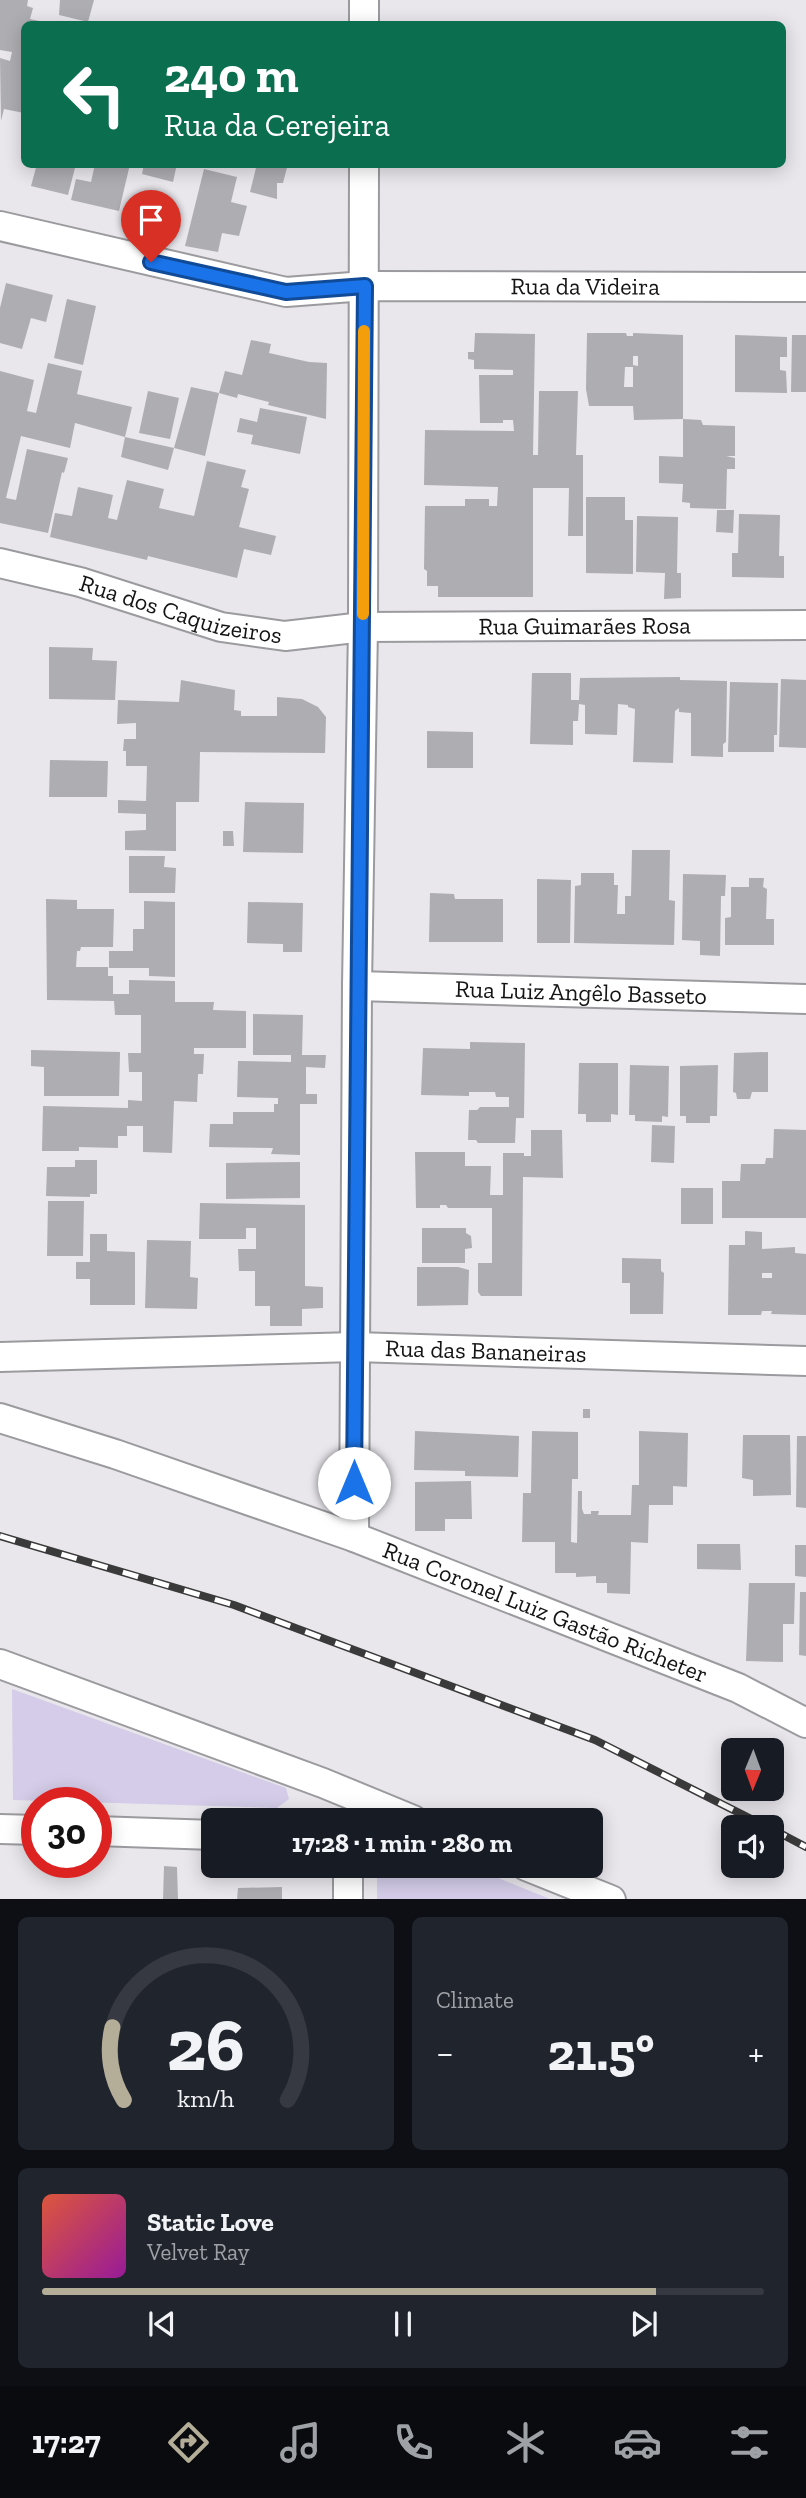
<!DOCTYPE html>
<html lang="en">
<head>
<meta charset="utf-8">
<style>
  :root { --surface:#171b24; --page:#20242c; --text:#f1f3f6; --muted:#9ea1a6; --line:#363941; --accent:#b4ad98 }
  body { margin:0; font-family:"Zilla Slab",serif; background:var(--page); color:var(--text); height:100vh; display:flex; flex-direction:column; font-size:26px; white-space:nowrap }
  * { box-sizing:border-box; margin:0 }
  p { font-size:23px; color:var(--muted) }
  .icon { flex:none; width:38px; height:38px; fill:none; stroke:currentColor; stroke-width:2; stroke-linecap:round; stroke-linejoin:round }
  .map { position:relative; height:1899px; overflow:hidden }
  .details { display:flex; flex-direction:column; gap:18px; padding:18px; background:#0d0f14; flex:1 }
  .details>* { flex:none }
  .banner { position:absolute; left:21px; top:21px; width:765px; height:147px; border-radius:10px; box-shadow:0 4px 18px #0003; background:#0b6e4f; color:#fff; overflow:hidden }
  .needle { width:46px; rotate:181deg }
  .tools { position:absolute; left:721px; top:1738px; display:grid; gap:14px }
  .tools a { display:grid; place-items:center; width:63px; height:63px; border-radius:10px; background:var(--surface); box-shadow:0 4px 18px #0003; font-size:35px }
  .speed { position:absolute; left:21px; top:1787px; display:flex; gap:14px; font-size:35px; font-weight:700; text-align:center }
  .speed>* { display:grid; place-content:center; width:91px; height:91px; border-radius:50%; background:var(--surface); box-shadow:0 4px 18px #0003; line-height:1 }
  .speed .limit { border:10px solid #d22; background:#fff; color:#111 }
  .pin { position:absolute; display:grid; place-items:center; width:60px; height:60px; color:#fff; margin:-72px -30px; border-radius:50% 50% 50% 0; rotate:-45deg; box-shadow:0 0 7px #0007 }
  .pin .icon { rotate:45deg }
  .me { position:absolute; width:77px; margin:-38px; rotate:0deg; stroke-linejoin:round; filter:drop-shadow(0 0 5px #0008) }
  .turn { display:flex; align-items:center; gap:24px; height:147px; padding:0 28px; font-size:32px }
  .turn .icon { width:91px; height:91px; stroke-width:2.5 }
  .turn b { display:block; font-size:49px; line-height:60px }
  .big { font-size:52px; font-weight:700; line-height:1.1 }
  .details .card { flex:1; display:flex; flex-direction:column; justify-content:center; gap:10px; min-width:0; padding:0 24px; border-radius:10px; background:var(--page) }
  .details .dial { align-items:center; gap:0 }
  .dial svg { height:182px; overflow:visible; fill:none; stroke:var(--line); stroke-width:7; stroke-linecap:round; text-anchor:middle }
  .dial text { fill:var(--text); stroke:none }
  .song { display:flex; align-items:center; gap:21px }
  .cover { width:84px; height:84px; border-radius:10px; background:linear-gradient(135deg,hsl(10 70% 55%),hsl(300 70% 35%)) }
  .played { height:7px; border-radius:4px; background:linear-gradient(90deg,var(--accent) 85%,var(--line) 85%) }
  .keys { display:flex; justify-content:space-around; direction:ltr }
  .heat { display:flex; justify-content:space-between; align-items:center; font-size:38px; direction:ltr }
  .details .tiles { flex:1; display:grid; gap:18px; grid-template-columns:1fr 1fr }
  .card:last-child { grid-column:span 2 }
  .trip { position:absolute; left:201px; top:1808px; width:402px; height:70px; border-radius:10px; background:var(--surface); box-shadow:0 4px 18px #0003; font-weight:700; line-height:70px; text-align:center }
  .tab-bar { display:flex; height:112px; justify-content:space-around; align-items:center; background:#090b0e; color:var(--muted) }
  .tab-bar .icon { width:49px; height:49px }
  .tab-bar .current { color:var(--accent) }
  .tab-bar b { font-size:32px; color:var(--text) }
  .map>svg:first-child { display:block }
  .green { fill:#d4cce8 }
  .building { fill:#aeadb1; fill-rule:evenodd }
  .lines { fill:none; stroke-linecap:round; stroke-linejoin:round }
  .minor-casing { stroke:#9b9a9e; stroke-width:32 }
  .minor { stroke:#fff; stroke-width:28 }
  .rail-casing { stroke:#3a3a3b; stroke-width:8 }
  .rail { stroke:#fff; stroke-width:5; stroke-dasharray:16; stroke-linecap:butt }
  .route-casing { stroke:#114b97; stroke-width:18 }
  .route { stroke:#1a73e8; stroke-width:12 }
  .slow { stroke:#f59e0b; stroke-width:12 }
  .labels { text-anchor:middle; stroke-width:6; stroke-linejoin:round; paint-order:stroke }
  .street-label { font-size:24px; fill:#141415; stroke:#fff }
</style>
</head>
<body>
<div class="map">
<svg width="806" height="1900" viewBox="0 0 806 1900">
  <rect width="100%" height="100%" fill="#e9e7ec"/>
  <g class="green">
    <polygon points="12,1689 286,1788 289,1799 277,1808 13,1800"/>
    <polygon points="377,1866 469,1866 550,1899 377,1899"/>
  </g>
  <g class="building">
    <polygon points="0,0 28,0 27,6 33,8 30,19 49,23 24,24 24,113 4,109 1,121 0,58 10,61 12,52 0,50"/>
    <polygon points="60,0 94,0 88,22 59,15"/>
    <polygon points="37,164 76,164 68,195 31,186"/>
    <polygon points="95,164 130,164 119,211 71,200 76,179 91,182"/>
    <polygon points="144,164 177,164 173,182 142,174"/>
    <polygon points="257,164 288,164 283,183 277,183 277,199 250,192"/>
    <polygon points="204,169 237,177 231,202 247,206 239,236 222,233 218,252 185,246"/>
    <polygon points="6,283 53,295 46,322 31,318 22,349 0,343 0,308"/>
    <polygon points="67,299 96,306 83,365 54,358"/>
    <polygon points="475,333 535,334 533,455 538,455 539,391 578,391 576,455 583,455 583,536 568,536 569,488 533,488 533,597 438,597 438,586 427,586 427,571 424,569 425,506 465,506 465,499 489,499 489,506 497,506 498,487 424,485 425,430 514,431 513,420 503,420 503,423 480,423 479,375 513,375 513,370 474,369 474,360 468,359 468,352 474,352"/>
    <path d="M587 333H626L627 336H633V333L683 335V419L634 420 633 406H589L586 389ZM633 356H638V366L633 365V387H624L625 367H633Z"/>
    <polygon points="735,335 787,337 787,357 780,357 780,370 786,371 787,393 735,392"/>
    <polygon points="792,335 806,335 806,392 791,392"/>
    <polygon points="251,340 271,344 269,353 309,362 327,363 326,419 268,405 269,402 238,394 237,398 219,393 225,371 242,375"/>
    <polygon points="48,363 82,371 77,394 132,407 125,437 75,423 70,448 21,436 6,498 16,500 27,449 68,458 64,473 62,472 48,533 0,523 0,371 34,380 27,411 36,413"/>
    <polygon points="191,387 219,393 205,456 174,448 168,470 121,457 125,437 174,448"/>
    <polygon points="148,391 179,398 170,439 139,433"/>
    <polygon points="260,408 307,417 300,454 251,444 253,435 237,432 240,418 257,422"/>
    <polygon points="683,419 701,420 703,425 735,426 735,456 726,456 735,458 735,469 727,469 726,509 690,508 690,503 682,502 683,484 659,483 659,456 683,457"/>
    <polygon points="207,461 246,470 241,487 249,489 239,527 276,536 271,555 244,549 237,578 148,556 147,560 50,537 55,513 72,516 78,487 113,495 108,518 117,520 127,480 164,489 159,508 194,516"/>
    <polygon points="586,497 625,497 625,520 633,520 633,574 586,573"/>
    <polygon points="717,510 734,510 733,533 716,532"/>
    <polygon points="739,514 780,515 779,556 784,556 784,578 732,577 732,553 738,553"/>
    <polygon points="637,516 678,517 677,573 681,573 681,598 664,599 665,573 636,572"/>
    <polygon points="49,647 93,648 92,660 117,661 115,700 49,699"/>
    <polygon points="532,673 571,673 571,700 579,700 580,678 680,677 680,680 727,681 726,742 723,744 723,757 691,756 691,713 679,712 679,708 675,711 673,763 633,762 635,709 628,707 628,705 618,704 617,735 585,734 585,705 579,704 578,721 573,721 573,745 530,744"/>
    <polygon points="781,679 806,680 806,748 779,747"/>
    <polygon points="181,680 235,690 234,710 241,711 241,716 277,716 277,697 302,699 318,707 326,717 325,753 200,752 199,802 176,802 176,851 125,850 125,831 146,830 146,814 118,813 118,800 146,801 147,766 126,766 126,751 123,751 124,739 136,739 136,723 117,724 118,700 179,702"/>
    <polygon points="730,682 778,683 777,735 774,735 774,752 728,752"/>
    <polygon points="427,731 473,732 473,768 427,768"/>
    <polygon points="50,760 108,761 107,797 49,797"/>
    <polygon points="245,802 304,803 303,853 243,852"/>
    <polygon points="223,831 233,831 234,846 223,846"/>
    <polygon points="632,850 670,850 669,900 675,901 674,945 574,943 575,886 581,885 581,873 614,873 614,885 618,885 617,914 625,914 625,896 631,896"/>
    <polygon points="129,856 165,856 164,867 176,868 175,893 129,893"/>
    <polygon points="683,874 726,875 725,896 721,896 720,956 700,955 700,941 682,940"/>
    <polygon points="749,878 764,878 763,887 767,889 766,919 774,919 774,945 725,945 725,918 731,917 731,887 749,887"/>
    <polygon points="537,879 571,880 570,943 537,943"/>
    <polygon points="430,893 454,894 455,899 503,899 503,942 429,942"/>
    <polygon points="46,899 77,900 77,909 114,909 113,947 81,947 80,951 77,951 76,967 108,967 108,976 113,976 113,994 129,994 129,980 175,981 175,1002 214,1002 213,1010 246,1011 246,1048 194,1048 194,1054 204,1054 203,1074 198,1074 197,1102 174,1101 172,1153 143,1152 143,1126 127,1126 127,1136 118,1136 118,1148 79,1147 79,1151 42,1151 43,1106 128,1108 128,1100 142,1101 142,1072 129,1072 128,1053 141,1053 141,1015 115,1015 114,1001 47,1000"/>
    <polygon points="144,901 175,902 175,977 149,976 149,968 109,968 109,951 133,951 133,929 144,929"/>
    <polygon points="248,902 303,903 302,952 283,952 283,944 247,943"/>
    <polygon points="253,1014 303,1015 302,1055 326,1055 325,1068 306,1067 306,1094 317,1094 317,1104 300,1104 300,1155 271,1154 273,1148 209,1147 210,1124 233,1124 233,1112 274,1112 274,1104 278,1104 278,1098 237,1097 238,1061 291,1062 291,1055 253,1055"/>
    <polygon points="470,1042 525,1043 524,1118 516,1118 515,1143 478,1143 476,1140 468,1140 469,1110 477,1110 480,1107 509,1107 509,1097 496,1097 495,1092 469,1092 469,1096 421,1095 423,1048 470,1049"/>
    <polygon points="31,1050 120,1052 119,1096 44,1096 44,1067 31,1066"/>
    <polygon points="768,1052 768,1092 752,1092 750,1099 737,1099 736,1093 733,1092 734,1053"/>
    <polygon points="579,1063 618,1063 618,1115 611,1114 611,1122 586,1122 586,1114 578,1114"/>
    <polygon points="630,1065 669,1066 668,1117 662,1116 662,1122 635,1121 635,1115 629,1115"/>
    <polygon points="718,1065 717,1116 710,1116 710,1123 686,1123 686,1116 680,1116 680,1066"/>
    <polygon points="652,1125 675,1126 674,1163 651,1162"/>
    <polygon points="774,1129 806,1130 806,1218 722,1218 722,1181 740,1181 741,1164 765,1164 766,1158 773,1158"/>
    <polygon points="531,1130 562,1130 563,1178 523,1177 522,1296 481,1296 478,1292 478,1263 492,1263 492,1208 448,1208 446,1205 440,1205 440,1208 416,1208 415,1152 465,1152 465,1166 491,1166 490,1195 503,1195 503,1153 524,1153 524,1156 531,1156"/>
    <polygon points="75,1160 97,1160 97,1194 90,1194 90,1197 46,1196 47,1167 75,1167"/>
    <polygon points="300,1162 300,1198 226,1199 226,1163"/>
    <rect x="681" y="1188" width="32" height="36"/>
    <polygon points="48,1201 84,1201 83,1256 47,1256"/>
    <polygon points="200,1203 305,1205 305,1286 323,1287 323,1308 302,1309 302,1326 270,1326 270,1306 255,1306 255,1271 239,1271 238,1249 256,1249 256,1228 246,1228 246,1239 199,1239"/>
    <polygon points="422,1228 466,1228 466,1233 471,1236 472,1248 465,1249 465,1263 422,1263"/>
    <path d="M745 1231 762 1232V1249L795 1247V1253L806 1254V1315L771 1314 772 1311H762L761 1315H728L729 1245H745ZM762 1273H772V1278H762Z"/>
    <polygon points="90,1234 107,1234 107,1251 135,1252 135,1305 90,1305 90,1279 76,1279 76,1262 90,1262"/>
    <polygon points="147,1240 191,1241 190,1277 198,1278 197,1309 145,1308"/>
    <polygon points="622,1258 661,1259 661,1271 664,1273 663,1314 630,1314 630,1283 622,1283"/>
    <polygon points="417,1267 458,1267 469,1270 468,1305 417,1306"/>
    <rect x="583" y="1409" width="7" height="9"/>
    <polygon points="415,1431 519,1436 518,1477 465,1476 465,1471 414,1470"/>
    <polygon points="532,1431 578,1432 578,1479 572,1479 571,1542 577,1543 578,1491 582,1491 582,1509 584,1514 591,1514 591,1511 599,1511 598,1515 631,1515 632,1485 639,1485 639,1431 688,1433 687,1487 673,1486 673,1505 649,1505 648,1543 631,1542 630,1594 607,1593 607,1583 596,1583 596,1576 576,1577 576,1573 555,1573 555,1542 522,1542 523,1493 531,1493"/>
    <polygon points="743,1435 790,1435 791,1495 753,1496 753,1480 742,1478"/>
    <polygon points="797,1436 806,1436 806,1508 796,1507"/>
    <polygon points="471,1481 472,1519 445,1519 445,1531 415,1531 415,1482"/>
    <polygon points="697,1544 740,1544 741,1570 697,1569"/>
    <polygon points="795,1545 806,1545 806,1577 795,1576"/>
    <polygon points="749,1583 795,1583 794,1624 783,1624 783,1662 746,1661"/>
    <polygon points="800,1592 806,1592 806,1656 799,1655"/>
    <polygon points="164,1866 177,1867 178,1900 163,1900"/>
    <polygon points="282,1887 282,1900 237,1900 238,1888"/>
  </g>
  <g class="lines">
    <g class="minor-casing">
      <g id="minor">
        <polyline points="364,0 364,24"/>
        <path id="s1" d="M0 226 286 292 365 286 806 287"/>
        <path id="s2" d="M0 563 80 582 221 627 285 636 363 627 806 625"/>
        <path id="s3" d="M357 986 806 999"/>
        <path id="s4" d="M0 1357 355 1347 806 1361"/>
        <path id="s5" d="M0 1418 115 1454 354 1537 738 1688 806 1723"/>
        <polyline points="354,1537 357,986 363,627 364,164"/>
        <polyline points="0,1664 323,1783 413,1820"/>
        <polyline points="0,1829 37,1830"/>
        <polyline points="96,1831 214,1835"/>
        <polyline points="526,1866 611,1900"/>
        <polyline points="348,1900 348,1866"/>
      </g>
    </g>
    <use href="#minor" class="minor"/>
    <g class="rail-casing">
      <g id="rail">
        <polyline points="0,1536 234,1605 595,1740 767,1827"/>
        <polyline points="772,1829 806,1847"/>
      </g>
    </g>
    <use href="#rail" class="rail"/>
  </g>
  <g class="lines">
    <g class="route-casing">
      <polyline id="route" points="151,262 286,292 365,286 354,1483"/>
    </g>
    <use href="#route" class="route"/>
    <polyline class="slow" points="363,614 364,331"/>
  </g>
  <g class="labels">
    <g class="street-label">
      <text dy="8" stroke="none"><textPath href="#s1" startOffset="593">Rua da Videira</textPath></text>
      <text dy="8" stroke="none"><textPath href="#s2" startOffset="187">Rua dos Caquizeiros</textPath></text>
      <text dy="8" stroke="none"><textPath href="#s2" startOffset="595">Rua Guimarães Rosa</textPath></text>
      <text dy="8" stroke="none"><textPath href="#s3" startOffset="224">Rua Luiz Angêlo Basseto</textPath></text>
      <text dy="8" stroke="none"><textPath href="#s4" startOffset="486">Rua das Bananeiras</textPath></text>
      <text dy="8" stroke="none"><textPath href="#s5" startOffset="579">Rua Coronel Luiz Gastão Richeter</textPath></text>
    </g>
  </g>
</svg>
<div class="tools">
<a><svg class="needle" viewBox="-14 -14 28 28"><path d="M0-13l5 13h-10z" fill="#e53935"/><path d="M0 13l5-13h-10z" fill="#9ea1a6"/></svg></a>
<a><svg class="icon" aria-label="sound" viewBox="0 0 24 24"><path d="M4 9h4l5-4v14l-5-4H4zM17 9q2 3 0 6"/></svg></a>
</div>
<div class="speed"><div class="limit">30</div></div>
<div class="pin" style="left:151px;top:262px;background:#d93025"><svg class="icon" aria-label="arrive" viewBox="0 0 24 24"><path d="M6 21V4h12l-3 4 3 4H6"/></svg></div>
<svg class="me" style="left:354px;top:1483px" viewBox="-20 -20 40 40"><circle r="19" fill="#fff"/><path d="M0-13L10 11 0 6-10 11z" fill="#1a73e8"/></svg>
<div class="trip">17:28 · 1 min · 280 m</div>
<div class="banner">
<div class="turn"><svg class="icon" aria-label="left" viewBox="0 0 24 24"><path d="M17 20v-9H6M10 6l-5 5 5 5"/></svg><div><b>240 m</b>Rua da Cerejeira</div></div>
</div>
</div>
<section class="details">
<div class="tiles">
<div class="card dial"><svg viewBox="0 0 100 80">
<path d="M14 69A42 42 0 1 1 86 69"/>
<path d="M14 69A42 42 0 0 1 9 37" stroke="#b4ad98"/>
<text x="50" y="56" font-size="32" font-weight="700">26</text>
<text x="50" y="72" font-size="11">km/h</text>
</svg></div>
<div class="card"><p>Climate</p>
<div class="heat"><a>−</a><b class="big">21.5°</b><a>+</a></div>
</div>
<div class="card">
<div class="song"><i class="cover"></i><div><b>Static Love</b><p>Velvet Ray</p></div></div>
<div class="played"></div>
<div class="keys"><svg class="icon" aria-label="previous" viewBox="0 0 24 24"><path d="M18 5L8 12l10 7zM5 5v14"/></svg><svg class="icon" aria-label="pause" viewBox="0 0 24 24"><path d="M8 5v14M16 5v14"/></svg><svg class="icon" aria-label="next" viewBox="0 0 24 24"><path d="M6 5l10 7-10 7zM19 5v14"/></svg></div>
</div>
</div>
</section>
<nav class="tab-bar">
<b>17:27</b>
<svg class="icon current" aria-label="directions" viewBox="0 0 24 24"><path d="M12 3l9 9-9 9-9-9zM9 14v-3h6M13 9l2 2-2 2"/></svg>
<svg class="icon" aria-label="music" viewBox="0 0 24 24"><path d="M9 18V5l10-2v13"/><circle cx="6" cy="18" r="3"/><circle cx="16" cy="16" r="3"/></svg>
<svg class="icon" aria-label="phone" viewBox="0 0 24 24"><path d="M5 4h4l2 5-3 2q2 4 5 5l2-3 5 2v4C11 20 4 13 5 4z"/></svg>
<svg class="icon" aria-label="climate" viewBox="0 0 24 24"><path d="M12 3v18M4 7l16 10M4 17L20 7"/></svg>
<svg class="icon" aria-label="car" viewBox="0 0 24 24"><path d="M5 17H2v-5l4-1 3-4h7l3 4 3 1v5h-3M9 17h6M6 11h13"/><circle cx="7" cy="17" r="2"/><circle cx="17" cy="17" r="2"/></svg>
<svg class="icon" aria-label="filters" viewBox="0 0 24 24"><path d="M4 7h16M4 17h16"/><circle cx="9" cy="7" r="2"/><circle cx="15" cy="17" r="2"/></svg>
</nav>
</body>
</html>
